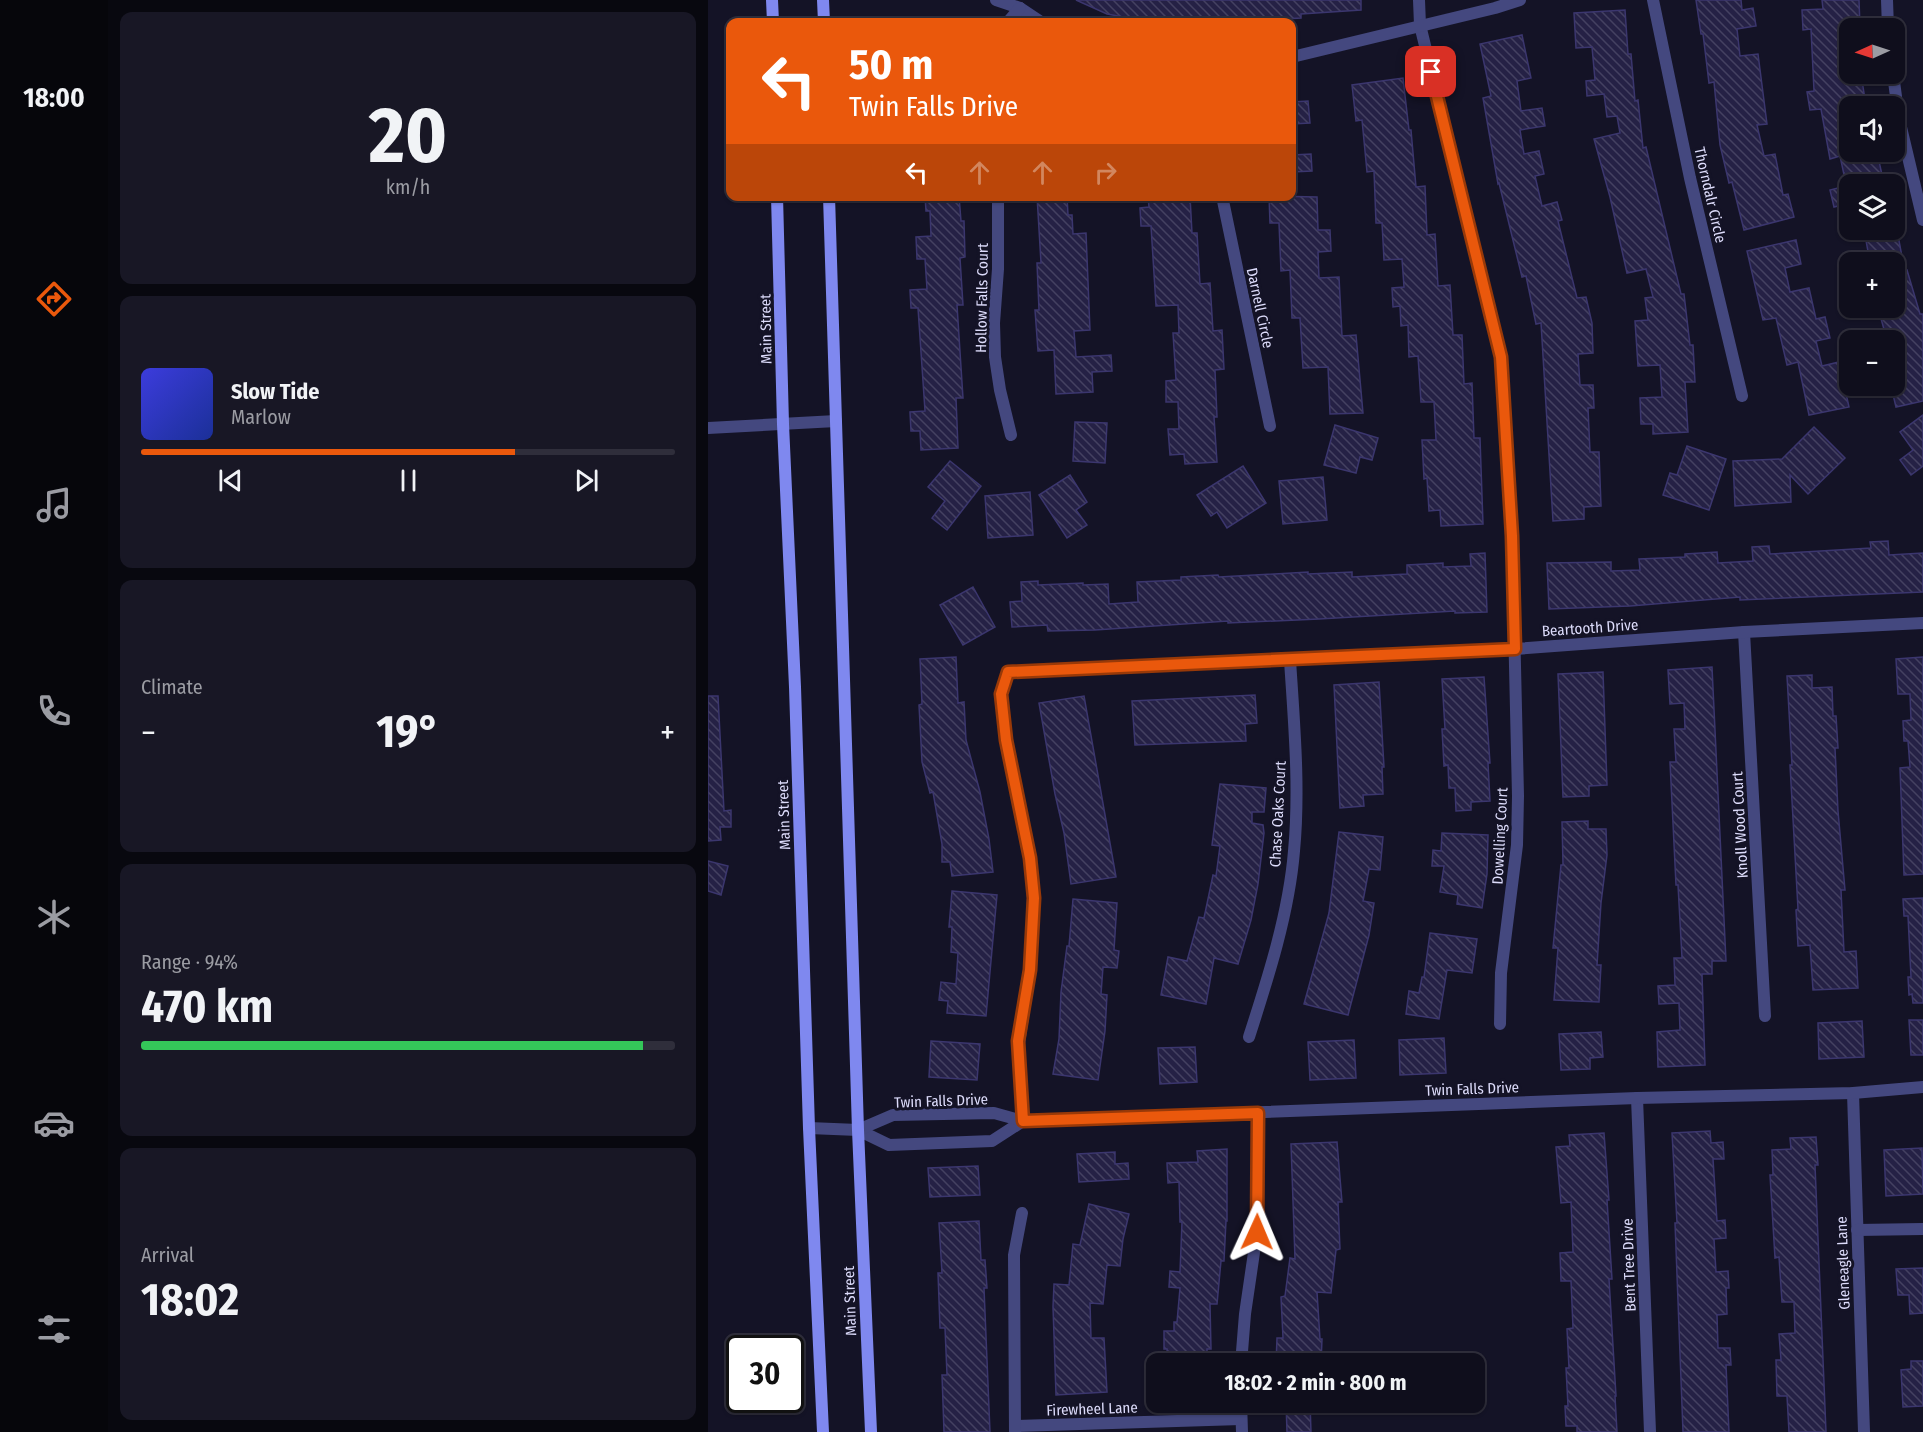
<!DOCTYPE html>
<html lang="en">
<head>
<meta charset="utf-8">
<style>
  :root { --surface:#0f0e1c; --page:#181725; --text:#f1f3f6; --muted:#9b9ca3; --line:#2f2e3b; --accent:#ea580c }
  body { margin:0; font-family:"Fira Sans Condensed",sans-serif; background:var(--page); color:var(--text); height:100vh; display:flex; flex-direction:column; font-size:22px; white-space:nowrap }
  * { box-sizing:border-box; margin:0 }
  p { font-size:20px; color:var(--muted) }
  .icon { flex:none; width:33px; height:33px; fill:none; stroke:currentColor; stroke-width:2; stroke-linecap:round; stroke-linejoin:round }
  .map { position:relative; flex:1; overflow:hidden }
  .details { display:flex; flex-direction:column; gap:12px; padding:12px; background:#08080f; width:600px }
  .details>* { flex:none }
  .top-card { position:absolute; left:18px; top:18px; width:570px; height:183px; border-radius:12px; box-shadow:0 2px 4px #0004,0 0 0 2px var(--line); background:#ea580c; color:#fff; overflow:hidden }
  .needle { width:39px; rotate:267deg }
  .fabs { position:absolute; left:1131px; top:18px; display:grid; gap:12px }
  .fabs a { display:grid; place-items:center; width:66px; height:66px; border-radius:12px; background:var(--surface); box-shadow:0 2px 4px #0004,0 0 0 2px var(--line); font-size:30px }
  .speed { position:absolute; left:18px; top:1335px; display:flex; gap:12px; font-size:30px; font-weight:700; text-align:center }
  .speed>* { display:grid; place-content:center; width:78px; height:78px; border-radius:50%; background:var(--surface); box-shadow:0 2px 4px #0004,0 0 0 2px var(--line); line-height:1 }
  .speed .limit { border:3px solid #111; border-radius:9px; background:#fff; color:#111 }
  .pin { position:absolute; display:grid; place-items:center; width:51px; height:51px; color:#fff; margin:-26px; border-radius:12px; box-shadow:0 3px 9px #0006 }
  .me { position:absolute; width:66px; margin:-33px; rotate:1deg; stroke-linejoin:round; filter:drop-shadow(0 0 4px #0008) }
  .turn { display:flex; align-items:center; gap:21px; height:126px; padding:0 24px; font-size:27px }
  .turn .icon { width:78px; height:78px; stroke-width:2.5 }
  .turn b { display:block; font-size:42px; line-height:51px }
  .lanes { display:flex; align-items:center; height:57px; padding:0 24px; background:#0003; justify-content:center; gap:30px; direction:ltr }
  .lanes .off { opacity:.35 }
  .big { font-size:45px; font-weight:700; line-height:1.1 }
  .details .tile { flex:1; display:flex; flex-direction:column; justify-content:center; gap:9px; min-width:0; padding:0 21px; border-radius:12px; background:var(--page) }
  .details .dial { align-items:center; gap:0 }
  .dial b { font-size:78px; line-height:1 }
  .song { display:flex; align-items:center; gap:18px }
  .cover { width:72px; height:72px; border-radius:9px; background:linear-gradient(135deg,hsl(240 70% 55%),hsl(230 70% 35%)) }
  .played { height:6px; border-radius:3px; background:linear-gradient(90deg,var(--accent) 70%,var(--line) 70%) }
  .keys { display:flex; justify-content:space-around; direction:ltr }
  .heat { display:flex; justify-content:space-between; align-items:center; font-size:33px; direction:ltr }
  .charge { height:9px; border-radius:4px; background:linear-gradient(90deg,#34c759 94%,var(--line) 0) }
  .trip { position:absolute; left:438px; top:1353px; width:339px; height:60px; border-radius:12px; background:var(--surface); box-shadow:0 2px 4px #0004,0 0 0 2px var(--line); font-weight:700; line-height:60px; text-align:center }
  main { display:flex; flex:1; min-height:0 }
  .menu { display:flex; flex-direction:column; width:108px; justify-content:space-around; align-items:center; background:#06060b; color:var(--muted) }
  .menu .icon { width:42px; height:42px }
  .menu .active { color:var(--accent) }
  .menu b { font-size:27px; color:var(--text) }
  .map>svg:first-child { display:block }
  .building { fill:url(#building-back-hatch); stroke:#3b366e; stroke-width:1.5 }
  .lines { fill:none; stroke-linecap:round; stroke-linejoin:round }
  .minor { stroke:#44487f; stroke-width:12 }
  .tertiary { stroke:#44487f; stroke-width:12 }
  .secondary { stroke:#7f88ef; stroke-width:12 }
  .route-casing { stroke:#983908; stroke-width:15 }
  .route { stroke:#ea580c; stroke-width:10 }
  .labels { text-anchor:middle; stroke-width:6; stroke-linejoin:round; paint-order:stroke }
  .street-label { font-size:15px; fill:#dddcfb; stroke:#141326 }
</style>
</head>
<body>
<main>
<nav class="menu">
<b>18:00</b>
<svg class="icon active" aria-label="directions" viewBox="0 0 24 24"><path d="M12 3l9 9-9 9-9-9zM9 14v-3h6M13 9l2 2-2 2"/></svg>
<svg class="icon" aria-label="music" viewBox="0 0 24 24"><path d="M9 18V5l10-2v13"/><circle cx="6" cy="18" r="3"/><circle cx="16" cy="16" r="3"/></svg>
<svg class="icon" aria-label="phone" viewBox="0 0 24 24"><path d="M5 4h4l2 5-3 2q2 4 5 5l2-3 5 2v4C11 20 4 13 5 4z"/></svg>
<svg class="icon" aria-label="climate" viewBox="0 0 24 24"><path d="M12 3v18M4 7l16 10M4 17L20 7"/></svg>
<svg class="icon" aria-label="car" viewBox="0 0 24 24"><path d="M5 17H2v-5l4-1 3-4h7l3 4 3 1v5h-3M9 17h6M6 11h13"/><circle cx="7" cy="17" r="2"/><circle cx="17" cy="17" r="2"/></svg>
<svg class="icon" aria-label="filters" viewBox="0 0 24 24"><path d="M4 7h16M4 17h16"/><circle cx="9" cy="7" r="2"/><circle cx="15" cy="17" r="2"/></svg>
</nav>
<section class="details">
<div class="tile dial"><b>20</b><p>km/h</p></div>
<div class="tile">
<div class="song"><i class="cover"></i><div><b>Slow Tide</b><p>Marlow</p></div></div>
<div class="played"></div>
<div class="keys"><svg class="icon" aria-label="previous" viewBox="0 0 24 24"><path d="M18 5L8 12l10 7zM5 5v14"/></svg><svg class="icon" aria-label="pause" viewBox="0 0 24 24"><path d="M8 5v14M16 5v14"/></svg><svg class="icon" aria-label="next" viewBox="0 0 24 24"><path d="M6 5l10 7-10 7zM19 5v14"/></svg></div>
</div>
<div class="tile"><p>Climate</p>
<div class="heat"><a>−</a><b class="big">19°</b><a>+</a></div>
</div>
<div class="tile"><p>Range · 94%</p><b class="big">470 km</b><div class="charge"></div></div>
<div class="tile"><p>Arrival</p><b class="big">18:02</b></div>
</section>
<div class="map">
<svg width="1215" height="1432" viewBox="0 0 1215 1432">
  <defs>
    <pattern id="building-back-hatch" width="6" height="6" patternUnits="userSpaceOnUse" patternTransform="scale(1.5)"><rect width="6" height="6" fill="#252145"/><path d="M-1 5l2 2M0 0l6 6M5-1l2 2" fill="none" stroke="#444161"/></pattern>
  </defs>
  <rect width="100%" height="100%" fill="#141326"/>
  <g class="building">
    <polygon points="368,0 653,0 653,10 593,14 593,18 543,21 543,22 443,22 399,14"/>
    <polygon points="988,0 1033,0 1034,10 1045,8 1048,26 1029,29 1032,56 1050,54 1059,124 1049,125 1056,156 1067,154 1075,195 1080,194 1086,217 1036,230 1024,182 1021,183 1012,145 1006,82 1001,83 995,34 993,34"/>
    <polygon points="1114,0 1151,0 1152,27 1142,28 1142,74 1153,74 1158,106 1142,106 1142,152 1169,152 1176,184 1138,184 1132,156 1122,159 1113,109 1102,110 1099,92 1106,91 1103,29 1095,30 1094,10 1115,9"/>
    <polygon points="917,10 920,54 923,54 927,101 930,100 935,148 938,147 973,294 976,294 982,345 985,345 987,382 977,382 980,432 945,434 945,424 933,424 932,398 954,397 952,365 930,366 927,321 940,320 937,298 945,297 938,269 919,273 902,197 886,139 912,133 909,116 899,117 896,94 879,96 878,81 887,80 884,47 868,48 866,13"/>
    <polygon points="814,35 823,78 809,81 813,111 834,108 837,126 812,130 816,154 831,151 836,174 827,176 834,206 849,202 854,220 850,221 869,298 878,297 884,323 885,353 870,354 872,385 885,385 886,408 880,408 882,452 891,452 893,506 876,507 876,519 845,521 833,323 828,324 818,276 814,277 791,183 790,184 775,98 783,96 772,44"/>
    <polygon points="695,78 701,130 703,130 708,187 717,186 719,235 727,234 730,286 742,285 745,335 754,335 756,384 764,383 766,438 772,438 775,524 733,526 732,510 721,511 719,478 716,479 714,440 728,440 726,402 713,402 710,356 701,357 700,325 693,326 692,306 685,307 684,288 696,287 694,259 676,260 674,223 668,223 666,171 659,172 654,120 648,121 644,85"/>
    <polygon points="600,101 602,123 584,124 584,102"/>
    <polygon points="603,154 604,171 584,172 584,155"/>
    <polygon points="1142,185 1142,203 1126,207 1122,190"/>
    <polygon points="217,196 251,196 253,221 256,221 257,257 252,258 255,305 249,305 255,398 248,398 250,448 213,450 212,431 203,431 202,412 217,411 210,308 203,308 202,290 219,289 217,259 209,259 208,237 223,236 222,211 218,211"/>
    <polygon points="329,196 359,196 360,215 364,215 365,234 378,233 382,330 366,331 368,357 403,355 404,371 384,372 385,392 348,394 346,350 330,351 327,310 331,310 329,263 333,263"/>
    <polygon points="440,196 482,196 484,233 489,233 492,284 502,283 505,331 514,330 516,369 507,370 509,417 506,417 509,462 477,464 476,454 462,455 460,429 471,429 470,402 458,402 458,381 468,380 465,333 471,333 470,305 448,306 443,226 433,226 432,208 441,207"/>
    <polygon points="561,196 609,197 610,230 622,230 623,251 610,252 611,278 631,277 634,336 648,335 655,413 622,414 620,367 595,368 592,318 584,318 582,270 573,271 571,223 562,223"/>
    <polygon points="1156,230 1189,230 1195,262 1162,262"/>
    <polygon points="1088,240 1093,264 1077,268 1082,292 1101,288 1108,319 1117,317 1122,338 1108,341 1114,366 1131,362 1141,407 1101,415 1090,362 1079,365 1068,318 1055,320 1039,251"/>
    <polygon points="1199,270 1212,314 1215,314 1215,401 1188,407 1183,386 1186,386 1186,340 1179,340 1170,308 1186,308 1186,274"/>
    <polygon points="1215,415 1215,466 1203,475 1192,460 1205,450 1192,432"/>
    <polygon points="367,422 399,423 397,463 365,461"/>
    <polygon points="627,425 670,438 664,460 652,457 648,473 616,465"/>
    <polygon points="1106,427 1137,458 1100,494 1082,475 1083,502 1027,506 1025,461 1074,459"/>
    <polygon points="979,446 1018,459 1001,510 955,495 962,473 969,475"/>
    <polygon points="242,461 273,486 239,530 224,518 237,501 220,487"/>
    <polygon points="535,466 558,503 519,528 509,512 503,516 489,495"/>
    <polygon points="362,475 379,502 368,510 379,525 359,538 331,495"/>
    <polygon points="615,477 619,520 575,524 571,481"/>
    <polygon points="322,492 325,535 280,538 277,496"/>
    <polygon points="1180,541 1181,555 1215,553 1215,592 1032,600 1032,597 922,606 841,609 839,563 903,562 903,571 932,570 931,559 977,557 977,554 1009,552 1010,563 1045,561 1044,547 1061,546 1062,554 1163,548 1162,542"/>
    <polygon points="777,553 779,612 747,613 747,611 611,619 520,623 520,621 387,630 340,631 339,625 304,627 302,602 314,601 313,582 330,581 330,585 375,583 375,585 400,584 401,604 430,602 429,582 473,580 473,577 510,575 511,577 600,572 600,574 644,572 644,577 699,574 699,565 735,563 735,567 763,566 762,554"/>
    <polygon points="265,587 287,627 255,645 232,605"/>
    <polygon points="248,657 250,703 256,702 258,740 272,792 281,839 285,872 244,876 242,862 234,862 234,844 225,792 222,793 214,762 211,705 214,704 212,659"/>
    <polygon points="1215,657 1215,874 1196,875 1192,768 1202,767 1200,741 1196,741 1195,721 1203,720 1202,694 1190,694 1188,659"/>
    <polygon points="1004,667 1018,961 1004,961 1004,974 994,974 997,1065 950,1067 949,1032 972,1030 971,1003 951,1004 950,986 967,985 966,958 974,958 970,885 968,885 962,762 968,762 966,729 977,729 976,703 962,704 960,670"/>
    <polygon points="895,672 899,785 881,786 881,796 855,797 850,674"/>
    <polygon points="1104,675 1104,688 1124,687 1125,716 1128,716 1130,748 1127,748 1130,811 1137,890 1133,890 1136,952 1148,951 1150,988 1105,990 1102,945 1090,946 1088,910 1090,909 1082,765 1084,765 1079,676"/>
    <polygon points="776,677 782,763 780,763 782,801 763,802 763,810 748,811 747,788 741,788 740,765 736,766 734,729 737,729 734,679"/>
    <polygon points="671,682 676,767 674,767 675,794 655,795 656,806 632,808 626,685"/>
    <polygon points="547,695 549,723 537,724 538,741 427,745 424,701"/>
    <polygon points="0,696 10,696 16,811 23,810 23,827 12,827 13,840 0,841"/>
    <polygon points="376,696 408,877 363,884 356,833 347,794 331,703"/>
    <polygon points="512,784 558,788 556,812 544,812 544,823 555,825 556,833 550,884 543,920 530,964 506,958 498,1004 453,995 460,957 479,961 491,917 496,918 505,875 508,876 512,846 504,845"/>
    <polygon points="880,821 880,829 898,829 899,855 893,903 889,965 893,965 891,1002 846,1000 850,948 845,948 853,865 855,865 854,822"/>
    <polygon points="631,832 675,837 672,870 661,869 655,901 666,903 661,935 640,1015 596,1004 621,913"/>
    <polygon points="734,833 780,835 779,874 774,908 749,904 750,895 732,892 736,866 724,866 725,850 733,851"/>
    <polygon points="0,861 20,866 13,895 0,891"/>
    <polygon points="244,891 289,895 278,1016 239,1013 240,1001 231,1000 233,982 248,984 250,953 243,952 244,927 241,927"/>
    <polygon points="1215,898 1215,1003 1205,1003 1204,994 1201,995 1200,977 1203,977 1200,916 1196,916 1195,899"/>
    <polygon points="365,899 409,903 406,950 411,951 409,968 395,967 393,994 399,995 397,1031 390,1080 345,1074 351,1039 353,992 359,946 361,946"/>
    <polygon points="722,933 769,939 764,973 739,970 731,1019 698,1014 701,991 711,993 714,977 716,977"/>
    <polygon points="1201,1020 1215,1020 1215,1055 1203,1055"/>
    <polygon points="1154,1021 1156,1057 1111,1059 1110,1023"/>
    <polygon points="893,1032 895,1057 882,1058 882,1069 853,1070 851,1034"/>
    <polygon points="736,1038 738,1073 692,1075 691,1040"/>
    <polygon points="646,1040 648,1078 602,1080 600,1042"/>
    <polygon points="223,1041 272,1044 269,1080 221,1077"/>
    <polygon points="487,1047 489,1082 452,1084 450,1048"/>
    <polygon points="1002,1131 1003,1143 1015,1142 1016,1159 1005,1159 1009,1221 1017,1220 1018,1238 1006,1239 1008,1272 1020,1271 1021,1288 1018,1288 1019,1314 1009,1315 1010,1348 1022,1348 1023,1365 1018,1365 1021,1432 975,1432 967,1223 969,1223 964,1133"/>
    <polygon points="896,1133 901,1200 899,1200 904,1279 901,1279 908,1396 907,1396 909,1432 869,1432 869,1426 858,1426 857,1406 860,1406 858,1368 861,1368 859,1329 865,1328 863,1281 853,1281 852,1253 865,1252 863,1202 853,1203 848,1147 862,1146 861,1135"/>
    <polygon points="1108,1137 1110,1165 1107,1165 1118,1432 1081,1432 1079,1396 1069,1396 1068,1360 1073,1360 1071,1334 1087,1333 1086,1302 1074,1302 1071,1257 1067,1258 1062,1175 1065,1175 1064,1150 1083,1149 1082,1138"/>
    <polygon points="629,1142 634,1202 630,1202 632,1249 628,1250 623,1293 609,1292 612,1339 614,1339 613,1364 568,1364 569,1338 575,1338 573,1297 577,1296 582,1258 587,1259 583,1144"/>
    <polygon points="1214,1148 1215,1194 1178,1196 1176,1150"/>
    <polygon points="519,1149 519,1221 518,1221 516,1261 513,1261 509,1304 502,1304 503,1349 499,1349 499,1364 460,1364 459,1349 456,1349 456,1331 466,1331 466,1322 469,1322 472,1288 461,1287 462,1271 472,1272 474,1222 472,1222 471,1182 460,1183 459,1163 490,1162 489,1151"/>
    <polygon points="407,1152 407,1164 420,1163 421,1179 371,1182 369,1154"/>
    <polygon points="270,1166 272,1195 222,1197 220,1168"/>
    <polygon points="381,1204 421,1214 415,1239 412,1266 399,1265 395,1304 382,1303 383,1338 396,1338 399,1392 348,1395 345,1307 346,1284 361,1285 365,1244 372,1245"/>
    <polygon points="271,1221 273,1260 277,1260 279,1288 276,1288 282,1432 236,1432 234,1375 239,1375 237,1328 232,1328 230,1273 234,1273 231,1223"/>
    <polygon points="1215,1268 1215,1313 1202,1314 1201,1295 1190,1295 1188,1269"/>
    <polygon points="1203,1361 1215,1361 1215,1406 1195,1407 1193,1370 1203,1369"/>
    <polygon points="578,1402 602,1402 603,1432 579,1432"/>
  </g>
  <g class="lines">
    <g class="minor">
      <polyline points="288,0 312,8 333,22"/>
      <polyline points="711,0 712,25 793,357 804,536 810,796 809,845 793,973 792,1024"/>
      <polyline points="945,0 982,178 1034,396"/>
      <polyline points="1179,0 1180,28"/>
      <polyline points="300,22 312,8"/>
      <polyline points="584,57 787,8 812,0"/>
      <polyline points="1185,74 1191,119 1215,220"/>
      <polyline points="290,196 290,269 286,323 287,357 292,390 303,435"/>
      <polyline points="514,196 562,426"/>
      <polyline points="0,428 128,421"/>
      <polyline points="1036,632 1057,1016"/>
      <path d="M541 1037C560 978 581 913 586 851 592 788 586 723 582 660"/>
      <polyline points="1145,1093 1156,1432"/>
      <polyline points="929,1098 942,1432"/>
      <polyline points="315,1121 310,1050 322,970 325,898 322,858 298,740 293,694 300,672 807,649 1036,632 1215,623"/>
      <polyline points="1149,1230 1215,1229"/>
      <polyline points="533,1364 537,1314 549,1232 550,1113"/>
      <polyline points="533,1402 534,1432"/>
      <polyline points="307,1426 533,1419"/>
      <polyline points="307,1432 306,1255 314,1213"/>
    </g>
    <g class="tertiary">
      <polyline points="101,1128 150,1130 181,1145 284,1141 315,1121"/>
      <polyline points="150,1130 185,1115 286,1113 315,1121 929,1098 1145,1093 1215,1087"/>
    </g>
    <g class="secondary">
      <polyline points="64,0 65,22"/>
      <polyline points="115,0 116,22"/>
      <polyline points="69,196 75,424 87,687 101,1128 115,1432"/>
      <polyline points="121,196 150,1130 163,1432"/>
    </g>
  </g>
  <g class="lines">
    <g class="route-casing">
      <polyline id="route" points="549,1232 550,1113 315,1121 310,1041 322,970 326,898 322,858 298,740 293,694 300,672 807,649 804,536 793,357 723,72"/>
    </g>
    <use href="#route" class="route"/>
  </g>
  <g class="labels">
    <g class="street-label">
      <text transform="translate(1002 195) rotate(77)" y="5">Thorndalr Circle</text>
      <text transform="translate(274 298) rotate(-89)" y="5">Hollow Falls Court</text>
      <text transform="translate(552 308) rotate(78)" y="5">Darnell Circle</text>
      <text transform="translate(58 329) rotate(-91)" y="5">Main Street</text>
      <text transform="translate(882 628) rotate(-4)" y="5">Beartooth Drive</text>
      <text transform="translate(570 814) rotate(-87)" y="5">Chase Oaks Court</text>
      <text transform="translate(76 815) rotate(-92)" y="5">Main Street</text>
      <text transform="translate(1032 825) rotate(-93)" y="5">Knoll Wood Court</text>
      <text transform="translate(792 836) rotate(-87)" y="5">Dowelling Court</text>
      <text transform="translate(764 1089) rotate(-2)" y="5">Twin Falls Drive</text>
      <text transform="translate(233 1101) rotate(-2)" y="5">Twin Falls Drive</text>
      <text transform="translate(1135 1263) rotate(-92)" y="5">Gleneagle Lane</text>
      <text transform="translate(921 1265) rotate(-92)" y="5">Bent Tree Drive</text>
      <text transform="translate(142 1301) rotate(-92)" y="5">Main Street</text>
      <text transform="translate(384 1409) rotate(-2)" y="5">Firewheel Lane</text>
    </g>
  </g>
</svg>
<div class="fabs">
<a><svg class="needle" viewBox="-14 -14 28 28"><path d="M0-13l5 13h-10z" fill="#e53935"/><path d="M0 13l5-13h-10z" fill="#9b9ca3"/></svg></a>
<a><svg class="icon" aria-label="sound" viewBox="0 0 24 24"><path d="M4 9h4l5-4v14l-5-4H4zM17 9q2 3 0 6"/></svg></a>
<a><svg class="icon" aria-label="layers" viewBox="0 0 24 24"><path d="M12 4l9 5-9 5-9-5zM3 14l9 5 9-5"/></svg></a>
<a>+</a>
<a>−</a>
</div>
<div class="speed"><div class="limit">30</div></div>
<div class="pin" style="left:723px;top:72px;background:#d93025"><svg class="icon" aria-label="arrive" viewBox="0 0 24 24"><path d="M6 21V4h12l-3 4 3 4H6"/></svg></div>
<svg class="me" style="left:549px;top:1232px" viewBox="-20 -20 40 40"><path d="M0-17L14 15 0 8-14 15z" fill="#ea580c" stroke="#fff" stroke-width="4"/></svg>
<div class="trip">18:02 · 2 min · 800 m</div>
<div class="top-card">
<div class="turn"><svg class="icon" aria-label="left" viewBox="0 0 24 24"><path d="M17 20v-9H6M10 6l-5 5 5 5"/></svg><div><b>50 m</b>Twin Falls Drive</div></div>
<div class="lanes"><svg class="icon" aria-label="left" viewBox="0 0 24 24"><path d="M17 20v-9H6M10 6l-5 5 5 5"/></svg><svg class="icon off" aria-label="ahead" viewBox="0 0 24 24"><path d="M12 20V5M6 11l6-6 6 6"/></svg><svg class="icon off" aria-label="ahead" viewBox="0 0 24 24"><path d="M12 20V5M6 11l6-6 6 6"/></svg><svg class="icon off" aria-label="right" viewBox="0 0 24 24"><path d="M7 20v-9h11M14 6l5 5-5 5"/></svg></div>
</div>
</div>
</main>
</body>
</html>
